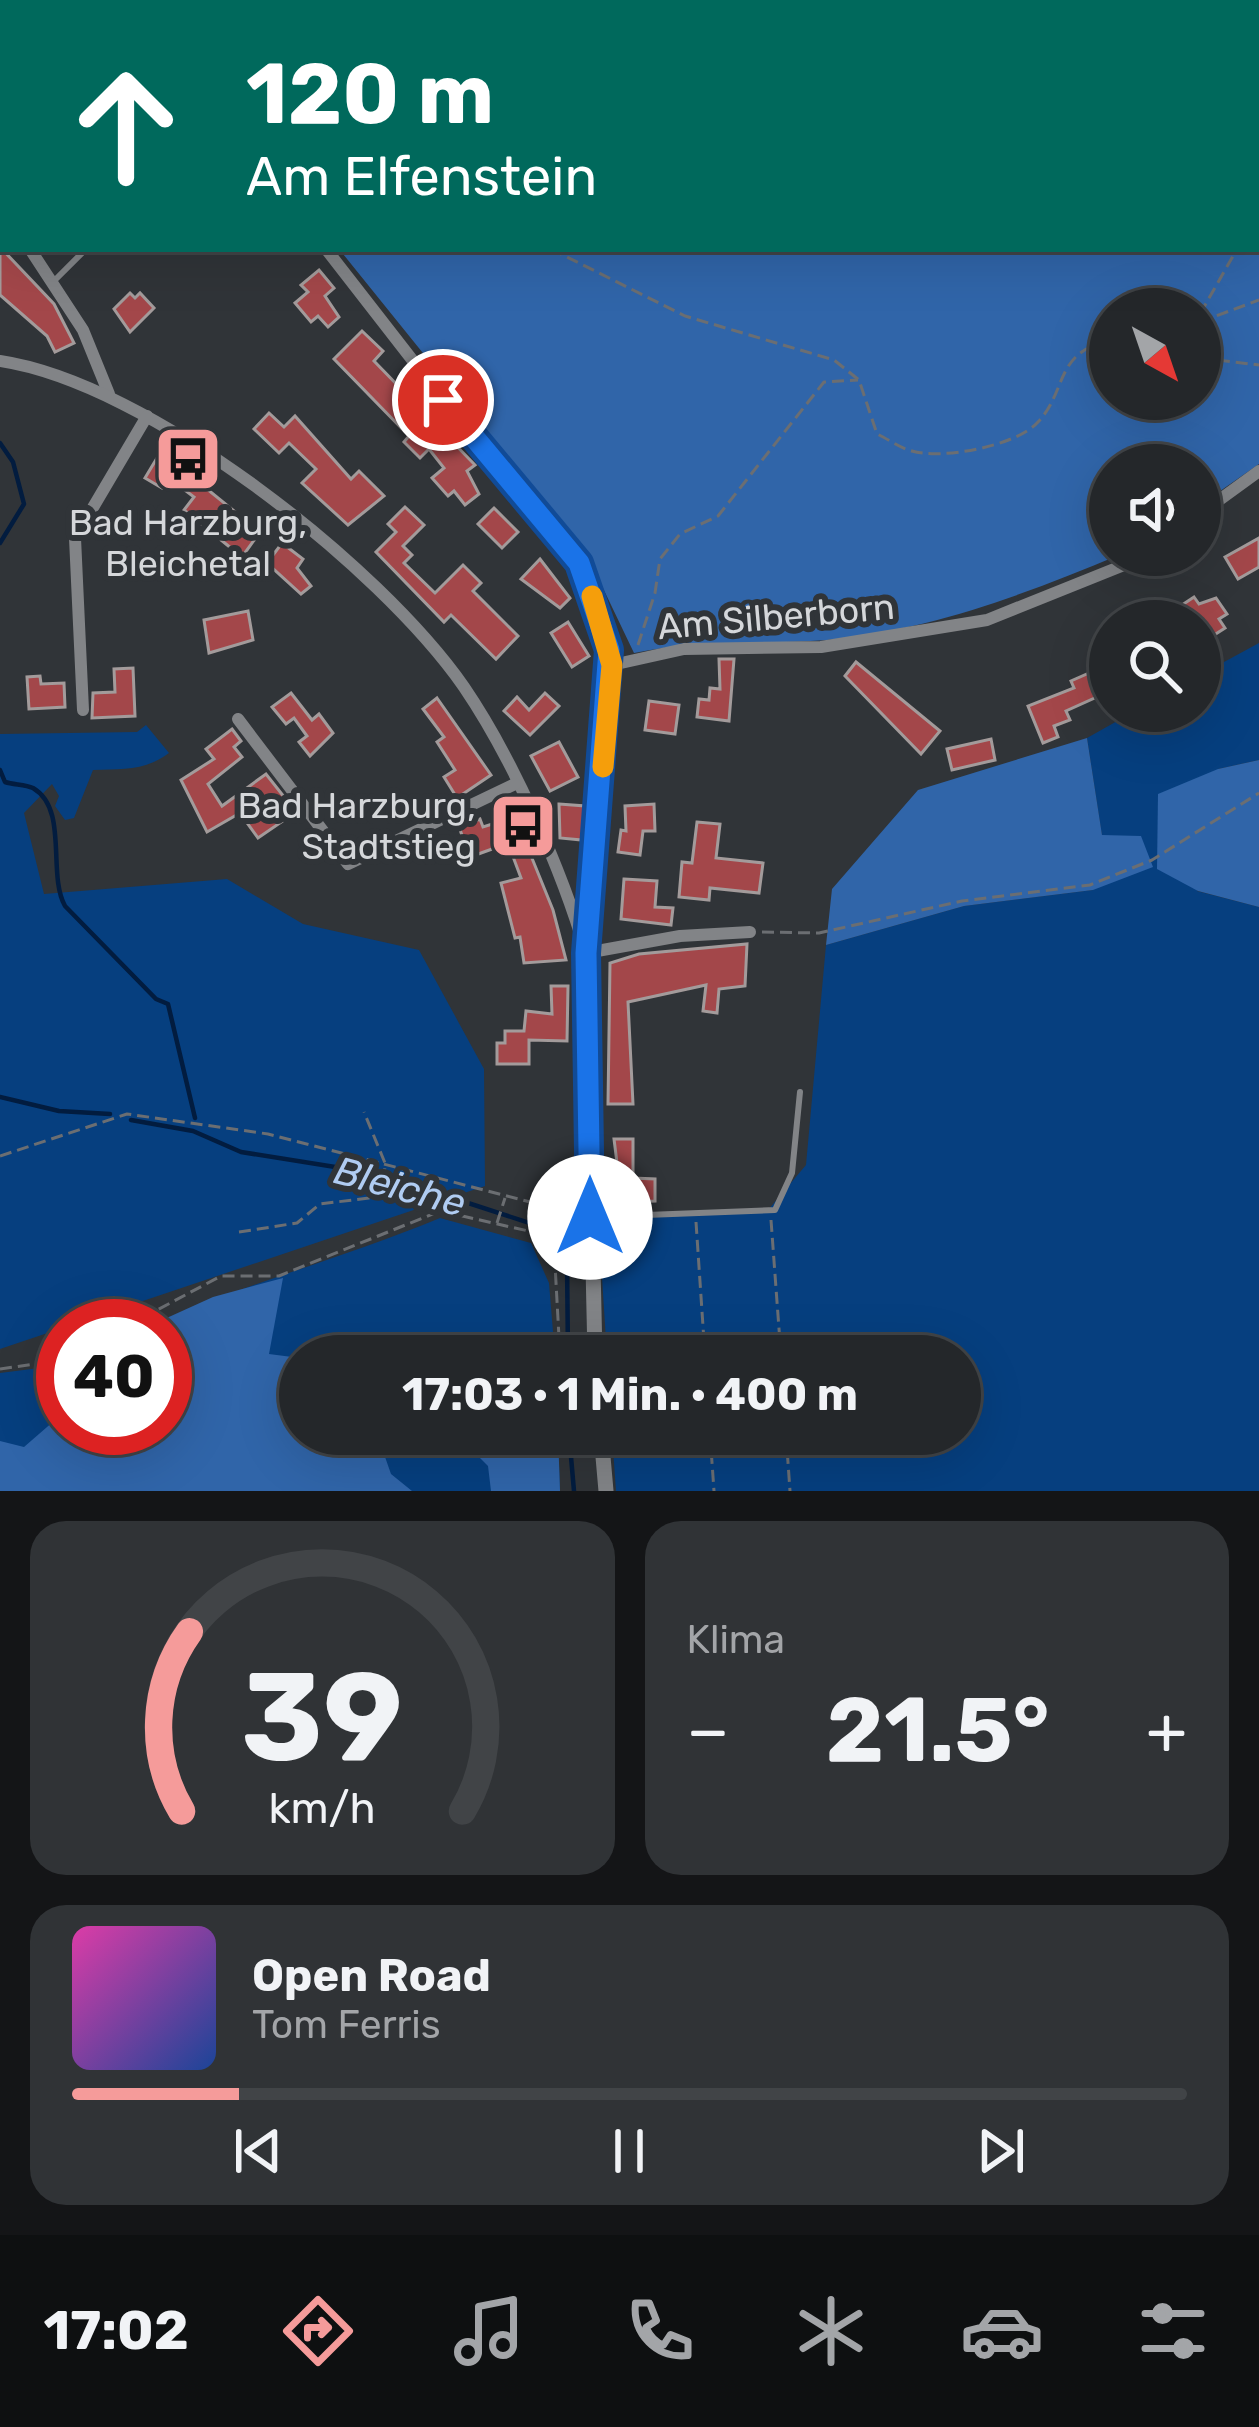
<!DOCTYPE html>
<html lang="de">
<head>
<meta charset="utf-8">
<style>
  :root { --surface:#24272a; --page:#303336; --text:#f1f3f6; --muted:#a3a5a8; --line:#414447; --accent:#f59b9a }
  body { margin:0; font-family:Rubik,sans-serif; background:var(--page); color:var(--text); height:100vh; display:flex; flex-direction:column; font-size:45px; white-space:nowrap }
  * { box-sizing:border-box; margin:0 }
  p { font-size:39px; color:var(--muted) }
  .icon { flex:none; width:66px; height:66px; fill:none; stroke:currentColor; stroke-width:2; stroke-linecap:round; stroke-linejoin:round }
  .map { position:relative; height:1491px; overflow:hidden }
  .drawer { display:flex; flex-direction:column; gap:30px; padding:30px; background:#141517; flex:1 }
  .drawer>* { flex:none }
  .banner { position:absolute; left:0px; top:0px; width:1260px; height:252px; box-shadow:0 12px 48px #0002,0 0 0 3px var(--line); background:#00695c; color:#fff; overflow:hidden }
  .needle { width:78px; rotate:140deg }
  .controls { position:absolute; left:1089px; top:288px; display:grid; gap:24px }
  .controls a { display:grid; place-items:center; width:132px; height:132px; border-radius:50%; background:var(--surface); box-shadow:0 12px 48px #0002,0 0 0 3px var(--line); font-size:60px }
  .speed { position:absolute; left:36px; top:1299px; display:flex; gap:24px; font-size:60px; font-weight:700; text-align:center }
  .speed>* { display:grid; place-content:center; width:156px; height:156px; border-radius:50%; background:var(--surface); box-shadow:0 12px 48px #0002,0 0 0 3px var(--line); line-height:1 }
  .speed .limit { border:18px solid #d22; background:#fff; color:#111 }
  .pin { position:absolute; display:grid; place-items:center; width:102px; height:102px; color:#fff; margin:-51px; border:6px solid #fff; border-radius:50%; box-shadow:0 3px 12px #0007 }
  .me { position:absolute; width:132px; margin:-66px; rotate:0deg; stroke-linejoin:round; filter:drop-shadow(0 0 9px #0008) }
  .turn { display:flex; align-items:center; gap:42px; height:252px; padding:0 48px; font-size:54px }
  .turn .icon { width:156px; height:156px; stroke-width:2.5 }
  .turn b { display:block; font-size:84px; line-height:102px }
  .big { font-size:90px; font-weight:700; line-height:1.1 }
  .drawer .card { flex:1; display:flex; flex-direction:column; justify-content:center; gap:18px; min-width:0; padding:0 42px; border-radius:36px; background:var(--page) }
  .drawer .dial { align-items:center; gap:0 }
  .dial svg { height:312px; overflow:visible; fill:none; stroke:var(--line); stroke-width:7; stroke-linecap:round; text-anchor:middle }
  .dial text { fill:var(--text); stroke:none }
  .song { display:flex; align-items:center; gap:36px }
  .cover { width:144px; height:144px; border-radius:18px; background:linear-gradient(135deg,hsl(320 70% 55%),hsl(220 70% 35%)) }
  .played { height:12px; border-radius:6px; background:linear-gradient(90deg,var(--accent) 15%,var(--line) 15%) }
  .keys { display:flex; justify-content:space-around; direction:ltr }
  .heat { display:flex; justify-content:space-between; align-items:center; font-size:66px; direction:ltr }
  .drawer .tiles { flex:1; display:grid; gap:30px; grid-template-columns:1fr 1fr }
  .card:last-child { grid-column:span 2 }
  .trip { position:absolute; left:279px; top:1335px; width:702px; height:120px; border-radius:60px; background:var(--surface); box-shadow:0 12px 48px #0002,0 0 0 3px var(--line); font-weight:700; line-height:120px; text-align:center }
  .tabs { display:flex; height:192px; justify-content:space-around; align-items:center; background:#0e1011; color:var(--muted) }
  .tabs .icon { width:84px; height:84px }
  .tabs .selected { color:var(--accent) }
  .tabs b { font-size:54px; color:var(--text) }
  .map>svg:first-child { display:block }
  .green { fill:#063f7f }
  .forest { fill:#3065a9; fill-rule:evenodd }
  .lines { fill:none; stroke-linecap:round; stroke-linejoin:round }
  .stream { stroke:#021c3f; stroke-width:4.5 }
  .building { fill:#a3474a; stroke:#a39b9b; stroke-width:3 }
  .path { stroke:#6b6e72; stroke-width:3; stroke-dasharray:12 6; stroke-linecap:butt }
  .service { stroke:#828487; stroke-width:6 }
  .minor { stroke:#828487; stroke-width:12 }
  .tertiary { stroke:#828487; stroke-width:15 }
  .route-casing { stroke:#114b97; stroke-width:30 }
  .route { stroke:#1a73e8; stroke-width:21 }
  .slow { stroke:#f59e0b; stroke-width:21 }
  .labels { text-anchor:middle; stroke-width:12; stroke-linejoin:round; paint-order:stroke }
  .poi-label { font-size:36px; fill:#d5d7da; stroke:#303438 }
  .street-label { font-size:36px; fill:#d5d7da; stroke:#303438 }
  .water-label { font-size:39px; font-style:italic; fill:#b0ccf2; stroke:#303438 }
</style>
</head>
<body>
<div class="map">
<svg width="1259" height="1491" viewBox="0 0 1259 1491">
  <rect width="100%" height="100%" fill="#303438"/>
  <g class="green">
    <polygon points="1259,643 1259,760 1218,769 1197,891 1259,907 1259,1491 616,1491 612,1434 960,1434 960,1356 607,1356 598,1214 768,1210 806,1165 826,945 964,906 1093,890 1102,836 1087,738 1135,711 1200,711 1200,675"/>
    <path d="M146 725 169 753C145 771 122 769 93 770L74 818 65 820 55 806 59 796 52 784 24 813 44 894 227 879 303 924 419 950 484 1069 485 1186 0 1349V734L137 732Z"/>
    <path d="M440 1218 531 1243 549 1283 555 1356H300V1434H558L560 1491H0V1373L63 1365V1428H165V1326H149C243 1284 344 1258 440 1218Z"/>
  </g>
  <g class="forest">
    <path d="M252 0H1259V464L1200 505V465H1110V555H1119C1023 595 931 630 827 640 762 645 699 639 634 653L589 559 339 249H1257V3ZM1110 309H1200V399H1110Z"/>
    <polygon points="1087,738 1102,835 1141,836 1153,867 1093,890 964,906 826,945 832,889 918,790"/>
    <polygon points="1259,760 1259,907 1198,891 1157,869 1158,794 1218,769"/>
    <polygon points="283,1278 269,1354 300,1358 300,1434 377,1434 391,1474 412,1491 0,1491 0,1441 24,1447 62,1414 56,1368 63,1365 63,1428 165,1428 165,1326 149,1326 213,1297"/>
    <polygon points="456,1434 558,1434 560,1491 491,1491 488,1466"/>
  </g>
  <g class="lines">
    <g class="stream">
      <polyline points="105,3 106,0"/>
      <polyline points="0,443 13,462 24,504 0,543"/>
      <path d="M0 770 5 782C14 785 25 784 33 788 69 809 47 874 65 906L156 999 168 1004 195 1118"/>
      <polyline points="0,1097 59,1111 110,1114"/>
      <polyline points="131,1120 193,1131 241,1152 379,1174 551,1230 567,1260 568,1356"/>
      <polyline points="569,1434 574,1491"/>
    </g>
  </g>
  <g class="building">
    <polygon points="0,247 54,304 74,343 55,352 47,336 0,295"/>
    <polygon points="319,270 334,288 325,296 339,317 328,327 318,316 311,322 295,303 308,292 301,285"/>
    <polygon points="130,293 135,298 140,293 154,308 130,332 114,309"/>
    <polygon points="362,331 383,351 374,361 475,465 467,471 479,494 465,505 454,491 448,496 432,478 444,468 429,449 420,458 404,442 409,436 334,359"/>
    <polygon points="269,413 284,427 295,416 351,479 359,471 384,496 348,525 302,483 316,469 289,443 279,453 254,429"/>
    <polygon points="157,458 191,476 260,532 242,557 184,510 194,497 169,478 162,488 145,478"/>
    <polygon points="405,507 424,525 403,546 412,555 404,563 435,593 463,565 481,583 473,591 518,636 496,659 451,615 444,622 376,552 396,532 388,524"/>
    <polygon points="494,508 518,532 502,548 478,524"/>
    <polygon points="1259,538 1259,567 1238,579 1225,557"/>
    <polygon points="282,543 303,559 297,568 311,586 301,594 267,563"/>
    <polygon points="540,559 570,598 560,608 521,579"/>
    <polygon points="1194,597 1199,604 1216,598 1227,614 1219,619 1225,628 1211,637 1206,631 1200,635 1200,621 1188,621 1179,607"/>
    <polygon points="248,611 253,640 209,653 204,620"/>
    <polygon points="568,622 589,656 572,667 551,633"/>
    <polygon points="719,659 734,659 729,721 697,717 699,699 709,700 710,688 720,689"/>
    <polygon points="856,662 940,731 921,754 845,676"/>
    <polygon points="133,668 135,716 92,718 93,693 115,692 114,669"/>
    <polygon points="1096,670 1100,679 1110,675 1110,691 1066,711 1070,720 1054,726 1058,737 1043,743 1028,706 1074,688 1071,681"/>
    <polygon points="40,676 41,684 64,683 65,707 29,709 27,677"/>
    <polygon points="291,693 312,720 319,714 333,733 310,756 299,742 307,736 294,718 286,724 272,707"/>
    <polygon points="545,693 559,706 530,735 504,711 517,697 529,710"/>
    <polygon points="437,698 491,775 457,798 444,777 455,770 437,742 444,737 423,709"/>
    <polygon points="649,701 679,705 675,734 645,730"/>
    <polygon points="232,729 241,741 234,747 242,757 208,784 222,806 266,774 296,812 258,838 240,813 207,832 181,780 214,759 206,749"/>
    <polygon points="991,739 995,760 952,770 947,749"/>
    <polygon points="559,742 578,777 550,791 531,756"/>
    <polygon points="559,804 585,806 582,840 560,838"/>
    <polygon points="654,804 655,831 643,831 640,855 618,852 621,830 626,831 625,806"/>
    <polygon points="480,819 483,827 499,822 506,844 470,857 459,827"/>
    <polygon points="697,822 720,824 716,858 763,863 759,893 710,888 709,900 679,897 682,862 692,863"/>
    <polygon points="525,841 553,910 566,960 524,963 520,937 515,938 501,883 521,878 509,846"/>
    <polygon points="624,879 657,881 655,907 673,908 671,925 621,919"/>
    <polygon points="747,944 745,986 719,989 717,1013 703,1011 706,985 628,1002 633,1104 608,1104 610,963 639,954"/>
    <polygon points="551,986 568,986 567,1041 529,1040 529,1064 497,1064 497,1043 505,1043 505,1031 524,1031 526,1011 552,1014"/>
    <polygon points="614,1139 633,1139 633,1178 655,1179 655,1201 629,1202 629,1194 621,1195"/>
  </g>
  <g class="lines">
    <g class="path">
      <polyline points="363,0 367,3"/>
      <polyline points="374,0 375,3"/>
      <polyline points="516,0 518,3"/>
      <polyline points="950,0 951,3"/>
      <polyline points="1142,0 1147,3"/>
      <polyline points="955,3 959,0"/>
      <polyline points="1070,3 1077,0"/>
      <polyline points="1257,22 1259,22"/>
      <polyline points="1257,232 1259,231"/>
      <path d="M551 249 685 316 834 360 859 380 877 434C888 439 900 448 912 451 941 460 1017 446 1038 422 1068 390 1054 352 1110 341"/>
      <polyline points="1200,314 1237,249"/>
      <polyline points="1200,322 1259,300"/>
      <polyline points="1200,358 1259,365"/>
      <polyline points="638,645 655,593 660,559 680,534 718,516 824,382 858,380"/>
      <polyline points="762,932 819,933 962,901 1090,885 1152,860 1259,793"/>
      <polyline points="0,1156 127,1114 268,1134 561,1210 575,1219"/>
      <polyline points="771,1220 781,1356"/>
      <polyline points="696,1222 705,1356"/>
      <polyline points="497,1223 505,1198"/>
      <polyline points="239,1232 297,1223 320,1204 369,1198 384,1184 385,1163 364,1112"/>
      <polyline points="127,1326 221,1276 279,1276 440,1211 546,1235 555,1264 560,1356"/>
      <polyline points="0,1369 63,1360"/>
      <polyline points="710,1434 714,1491"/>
      <polyline points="786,1434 790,1491"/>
    </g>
    <g class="service">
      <polyline points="55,280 86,249"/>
      <polyline points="594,1217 775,1210 792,1173 800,1092"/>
    </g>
    <g class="minor">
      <polyline points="241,0 241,3"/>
      <polyline points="0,211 3,214"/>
      <polyline points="30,249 83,330 109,394"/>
      <polyline points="326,249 473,438 550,524 589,587 612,665 587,946"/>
      <path d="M0 361C148 383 379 565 464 687 513 759 562 870 586 953"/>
      <polyline points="1200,514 1259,471"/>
      <polyline points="612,665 684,649 821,647 987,620 1149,555"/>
      <polyline points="83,710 75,538 147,416"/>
      <polyline points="238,719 348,864 515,784"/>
      <polyline points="586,953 680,936 750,932"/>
    </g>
    <g class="tertiary">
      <polyline points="586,953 595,1356"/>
      <polyline points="601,1434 606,1491"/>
    </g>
  </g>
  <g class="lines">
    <g class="route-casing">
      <polyline id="route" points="443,400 579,563 609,650 586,953 590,1217"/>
    </g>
    <use href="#route" class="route"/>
    <polyline class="slow" points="592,596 612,665 603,767"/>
  </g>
  <defs>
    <g id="bus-square" transform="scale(3.45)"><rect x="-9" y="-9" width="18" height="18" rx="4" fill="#f59b9a" stroke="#303438"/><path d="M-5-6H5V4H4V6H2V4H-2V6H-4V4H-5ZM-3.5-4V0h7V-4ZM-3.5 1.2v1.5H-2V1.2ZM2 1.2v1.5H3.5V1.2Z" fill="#111"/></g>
  </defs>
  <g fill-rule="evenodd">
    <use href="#bus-square" x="188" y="459"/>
    <use href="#bus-square" x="523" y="826"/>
  </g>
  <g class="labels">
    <g class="poi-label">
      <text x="188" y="535">Bad Harzburg,<tspan x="188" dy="41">Bleichetal</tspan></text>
      <text x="476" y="818" text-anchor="end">Bad Harzburg,<tspan x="476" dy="41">Stadtstieg</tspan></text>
    </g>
    <g class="street-label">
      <text transform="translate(776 616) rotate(-5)" y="13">Am Silberborn</text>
    </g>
    <g class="water-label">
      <text transform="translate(400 1186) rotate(15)" y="14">Bleiche</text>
    </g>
  </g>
</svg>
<div class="controls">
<a><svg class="needle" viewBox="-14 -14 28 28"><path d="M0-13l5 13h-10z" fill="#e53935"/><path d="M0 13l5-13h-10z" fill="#a3a5a8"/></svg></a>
<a><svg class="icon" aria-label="sound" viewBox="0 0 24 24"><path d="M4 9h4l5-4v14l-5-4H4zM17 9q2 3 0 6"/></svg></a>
<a><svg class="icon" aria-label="search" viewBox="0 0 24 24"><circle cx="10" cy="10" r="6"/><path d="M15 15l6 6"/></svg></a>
</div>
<div class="speed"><div class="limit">40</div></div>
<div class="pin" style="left:443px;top:400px;background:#d93025"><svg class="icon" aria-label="arrive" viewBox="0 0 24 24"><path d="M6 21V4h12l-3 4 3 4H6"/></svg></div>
<svg class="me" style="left:590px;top:1217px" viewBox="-20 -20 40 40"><circle r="19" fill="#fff"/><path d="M0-13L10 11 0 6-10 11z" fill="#1a73e8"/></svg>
<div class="trip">17:03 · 1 Min. · 400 m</div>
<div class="banner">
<div class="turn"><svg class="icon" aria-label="ahead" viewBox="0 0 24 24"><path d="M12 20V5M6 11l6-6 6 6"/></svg><div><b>120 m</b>Am Elfenstein</div></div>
</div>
</div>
<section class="drawer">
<div class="tiles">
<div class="card dial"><svg viewBox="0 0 100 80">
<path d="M14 69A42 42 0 1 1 86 69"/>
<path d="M14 69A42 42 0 0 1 16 23" stroke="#f59b9a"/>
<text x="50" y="56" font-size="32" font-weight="700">39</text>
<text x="50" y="72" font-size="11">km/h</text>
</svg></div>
<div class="card"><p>Klima</p>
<div class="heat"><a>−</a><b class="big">21.5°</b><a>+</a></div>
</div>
<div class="card">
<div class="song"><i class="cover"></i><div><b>Open Road</b><p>Tom Ferris</p></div></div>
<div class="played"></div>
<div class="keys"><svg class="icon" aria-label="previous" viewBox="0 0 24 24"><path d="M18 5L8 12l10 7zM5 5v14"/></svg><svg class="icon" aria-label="pause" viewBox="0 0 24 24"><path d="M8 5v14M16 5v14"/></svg><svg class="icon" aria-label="next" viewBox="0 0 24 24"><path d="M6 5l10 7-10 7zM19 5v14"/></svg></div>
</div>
</div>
</section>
<nav class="tabs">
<b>17:02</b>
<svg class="icon selected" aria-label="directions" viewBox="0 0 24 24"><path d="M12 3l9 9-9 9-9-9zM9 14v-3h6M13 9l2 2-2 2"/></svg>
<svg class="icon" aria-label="music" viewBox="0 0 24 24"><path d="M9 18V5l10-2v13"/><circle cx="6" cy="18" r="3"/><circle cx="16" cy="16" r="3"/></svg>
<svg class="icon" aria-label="phone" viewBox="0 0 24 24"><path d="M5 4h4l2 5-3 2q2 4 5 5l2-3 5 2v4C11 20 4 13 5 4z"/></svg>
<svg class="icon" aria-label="climate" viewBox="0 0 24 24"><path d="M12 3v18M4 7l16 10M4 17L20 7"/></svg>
<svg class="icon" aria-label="car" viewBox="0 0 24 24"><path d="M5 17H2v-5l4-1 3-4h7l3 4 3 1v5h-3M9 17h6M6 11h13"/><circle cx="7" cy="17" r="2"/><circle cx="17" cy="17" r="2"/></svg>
<svg class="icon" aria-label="filters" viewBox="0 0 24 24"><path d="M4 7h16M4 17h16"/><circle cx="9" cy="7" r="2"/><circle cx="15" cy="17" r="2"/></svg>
</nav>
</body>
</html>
